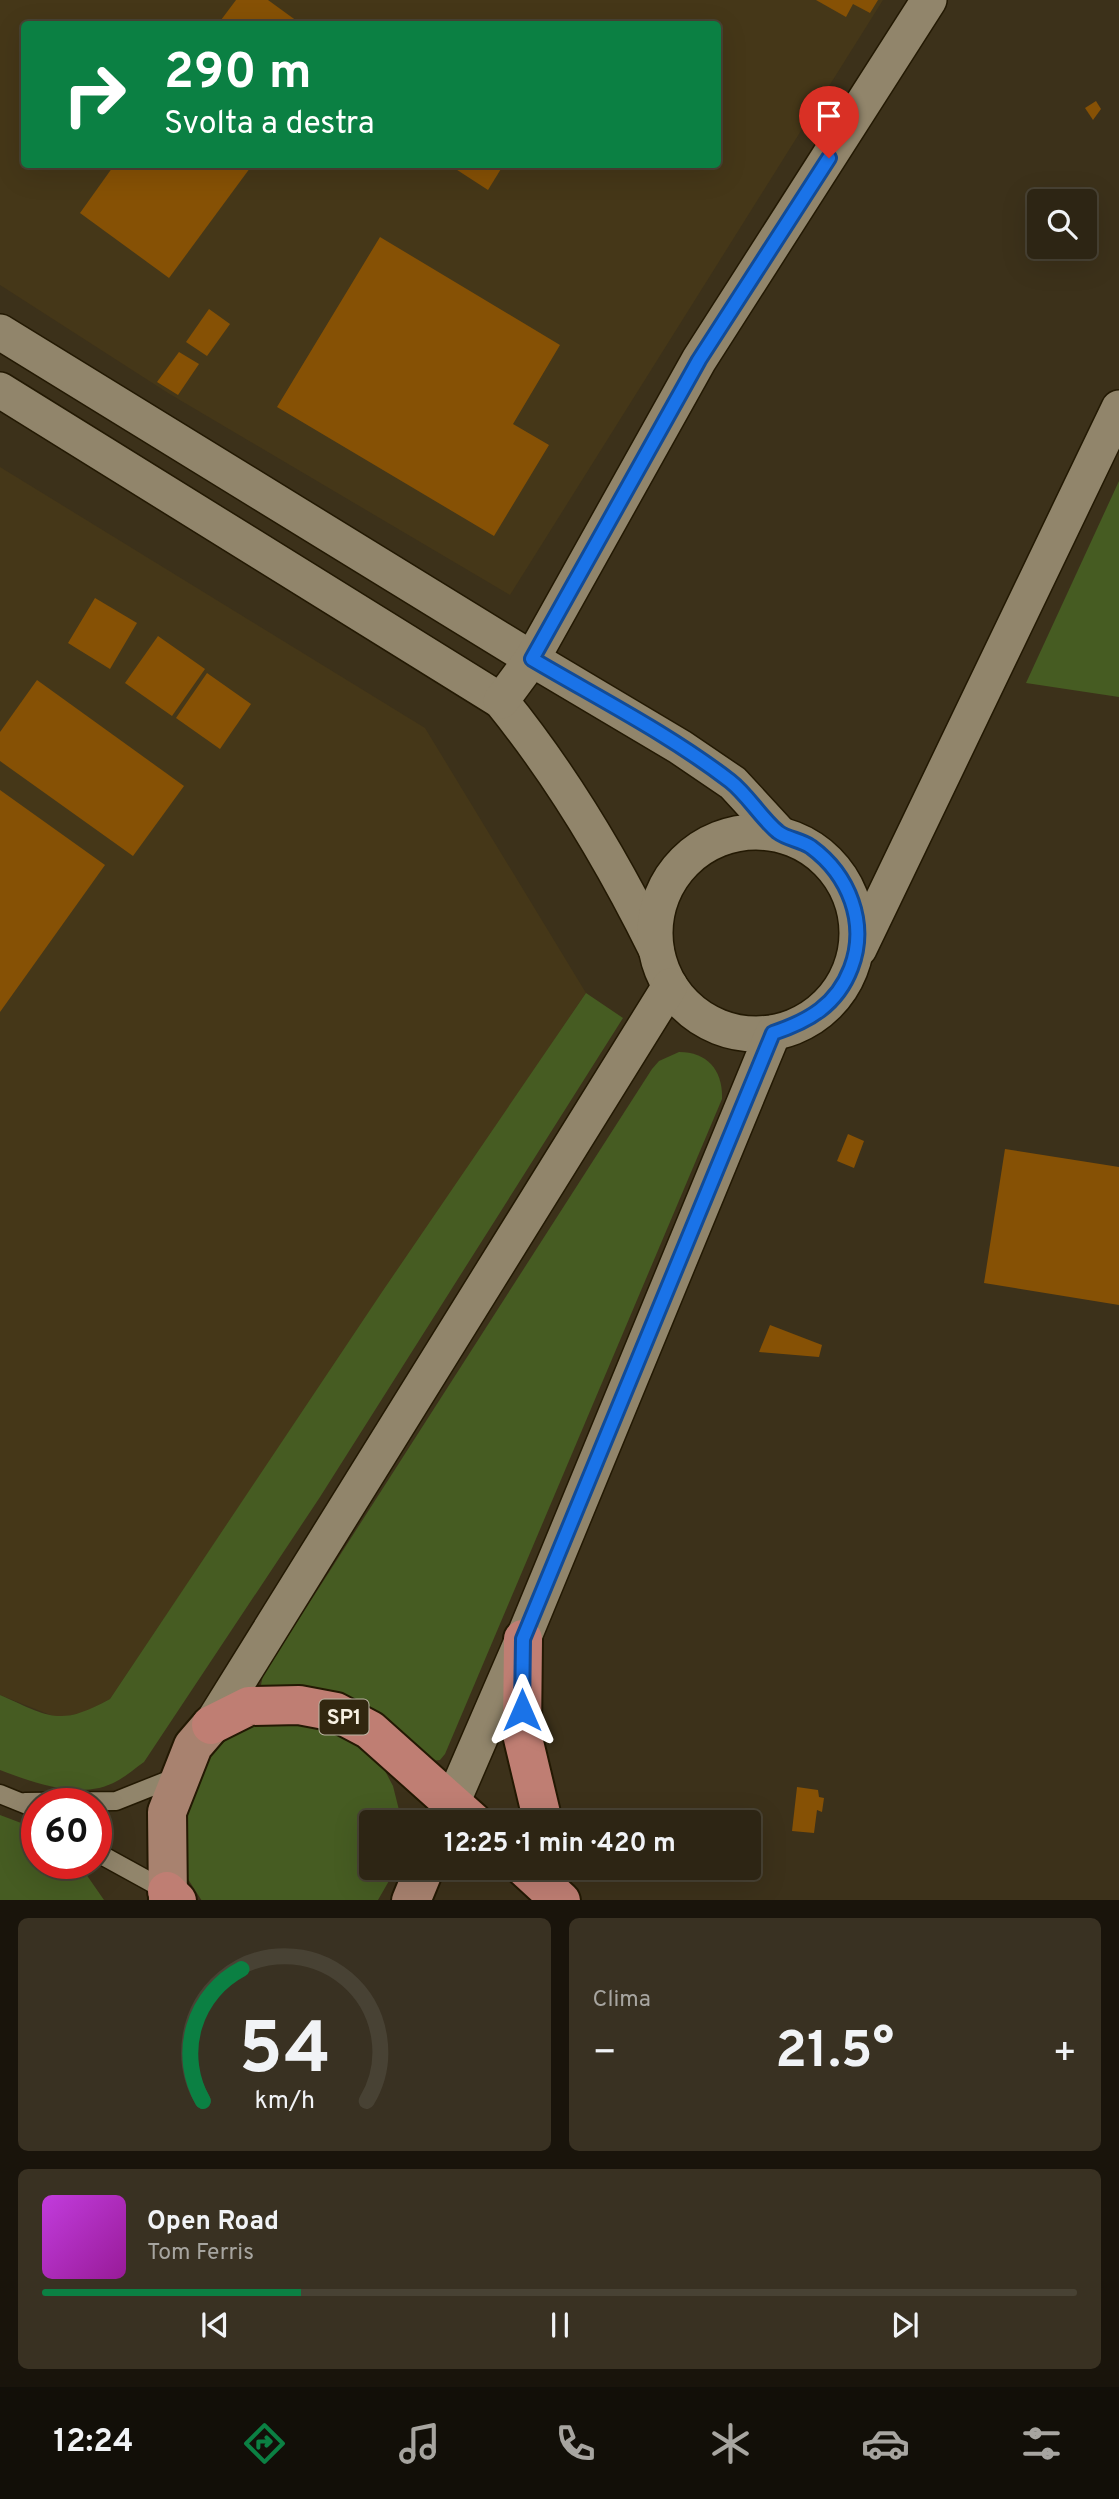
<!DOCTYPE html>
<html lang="it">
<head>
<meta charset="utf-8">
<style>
  :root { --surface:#2d2514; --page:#393122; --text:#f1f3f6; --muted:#a7a5a0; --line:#484234; --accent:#0b8043 }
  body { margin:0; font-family:Overpass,sans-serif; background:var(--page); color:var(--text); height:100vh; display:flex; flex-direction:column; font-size:26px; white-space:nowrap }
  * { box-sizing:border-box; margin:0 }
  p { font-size:23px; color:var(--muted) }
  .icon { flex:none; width:38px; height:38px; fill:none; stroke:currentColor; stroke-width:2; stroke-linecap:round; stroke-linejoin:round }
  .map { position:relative; height:1900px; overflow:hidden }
  .sheet { display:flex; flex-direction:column; gap:18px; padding:18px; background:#19140b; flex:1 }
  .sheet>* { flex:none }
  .hud { position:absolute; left:21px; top:21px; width:700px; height:147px; border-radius:7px; box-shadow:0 7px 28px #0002,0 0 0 2px var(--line); background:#0b8043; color:#fff; overflow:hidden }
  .fabs { position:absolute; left:1027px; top:189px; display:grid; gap:14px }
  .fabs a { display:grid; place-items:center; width:70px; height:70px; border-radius:7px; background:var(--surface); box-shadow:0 7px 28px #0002,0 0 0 2px var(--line); font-size:35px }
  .speed { position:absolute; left:21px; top:1788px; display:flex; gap:14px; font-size:35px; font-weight:700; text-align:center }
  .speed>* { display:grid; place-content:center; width:91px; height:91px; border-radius:50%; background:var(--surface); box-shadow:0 7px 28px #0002,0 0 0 2px var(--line); line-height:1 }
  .speed .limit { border:10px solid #d22; background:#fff; color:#111 }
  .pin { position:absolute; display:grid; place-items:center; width:60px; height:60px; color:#fff; margin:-72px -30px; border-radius:50% 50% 50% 0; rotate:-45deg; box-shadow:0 0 7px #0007 }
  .pin .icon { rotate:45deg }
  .me { position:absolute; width:77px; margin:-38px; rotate:0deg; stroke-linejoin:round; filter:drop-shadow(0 0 5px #0008) }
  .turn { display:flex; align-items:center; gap:24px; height:147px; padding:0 28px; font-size:32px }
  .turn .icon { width:91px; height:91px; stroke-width:2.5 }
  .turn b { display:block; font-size:49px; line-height:60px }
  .big { font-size:52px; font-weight:700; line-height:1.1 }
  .sheet .tile { flex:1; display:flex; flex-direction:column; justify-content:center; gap:10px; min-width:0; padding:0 24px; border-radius:10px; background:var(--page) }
  .sheet .dial { align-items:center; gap:0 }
  .dial svg { height:182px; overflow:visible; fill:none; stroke:var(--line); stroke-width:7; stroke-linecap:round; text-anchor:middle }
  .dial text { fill:var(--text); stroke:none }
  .song { display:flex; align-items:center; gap:21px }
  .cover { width:84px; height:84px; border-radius:10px; background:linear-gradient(135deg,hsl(290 70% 55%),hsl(300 70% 35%)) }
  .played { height:7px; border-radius:4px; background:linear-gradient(90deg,var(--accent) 25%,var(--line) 25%) }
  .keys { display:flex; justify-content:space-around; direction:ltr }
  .heat { display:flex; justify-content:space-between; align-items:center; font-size:38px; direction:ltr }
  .sheet .tiles { flex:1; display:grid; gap:18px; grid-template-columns:1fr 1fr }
  .tile:last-child { grid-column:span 2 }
  .trip { position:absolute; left:359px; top:1810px; width:402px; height:70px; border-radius:7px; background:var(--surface); box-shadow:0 7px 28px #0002,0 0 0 2px var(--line); font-weight:700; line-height:70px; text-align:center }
  .tab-bar { display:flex; height:112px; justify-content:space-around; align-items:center; background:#120f08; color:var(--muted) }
  .tab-bar .icon { width:49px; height:49px }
  .tab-bar .selected { color:var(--accent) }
  .tab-bar b { font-size:32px; color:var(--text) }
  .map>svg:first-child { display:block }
  .built { fill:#453718; fill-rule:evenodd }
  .green { fill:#465c22 }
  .building { fill:#865105 }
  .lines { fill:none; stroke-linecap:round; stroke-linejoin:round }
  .lane-casing { stroke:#231903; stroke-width:21 }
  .street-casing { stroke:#231903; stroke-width:38 }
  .secondary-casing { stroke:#231903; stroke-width:42 }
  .primary-casing { stroke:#231903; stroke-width:42 }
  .lane { stroke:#91856b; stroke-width:18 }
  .street { stroke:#91856b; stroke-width:35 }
  .secondary { stroke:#a8826f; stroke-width:38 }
  .primary { stroke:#bf7e73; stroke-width:38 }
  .route-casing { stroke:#114b97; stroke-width:18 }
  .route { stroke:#1a73e8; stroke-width:12 }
  .labels { text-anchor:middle; stroke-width:5; stroke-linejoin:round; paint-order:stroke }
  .shield { fill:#322710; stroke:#bcb4a3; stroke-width:2 }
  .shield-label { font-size:21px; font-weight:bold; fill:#f7f0e2 }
</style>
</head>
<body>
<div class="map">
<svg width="1119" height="1901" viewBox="0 0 1119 1901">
  <rect width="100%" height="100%" fill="#3c311a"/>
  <g class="built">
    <path d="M0 0H883L510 595 168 393 0 285ZM24 24H718V164H24Z"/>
    <polygon points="0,467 425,728 586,993 110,1699 86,1712 58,1718 0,1695"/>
  </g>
  <g class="green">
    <polygon points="1119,481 1119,697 1026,683"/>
    <path d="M586 993 623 1018 320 1497 144 1762C135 1768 127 1776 117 1781 82 1801 34 1783 0 1770V1695C50 1717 59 1727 110 1699L382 1292Z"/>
    <path d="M679 1052C708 1052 723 1071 722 1099L445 1754 440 1760 432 1761 265 1690 261 1685 263 1675 652 1069 659 1061Z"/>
    <polygon points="288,1718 351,1736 383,1767 393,1786 402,1822 371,1822 371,1867 397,1867 378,1900 202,1901 186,1876 177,1833 209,1753 225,1738 244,1728"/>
    <polygon points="0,1815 37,1829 37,1864 79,1864 104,1900 0,1900"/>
  </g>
  <g class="building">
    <polygon points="236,0 268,0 301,24 218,24"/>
    <polygon points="816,0 878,0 870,13 853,4 846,17"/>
    <polygon points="1096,101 1101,109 1093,120 1085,108"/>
    <polygon points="115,164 253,164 169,278 80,213"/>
    <polygon points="452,164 504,164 488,190 451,166"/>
    <polygon points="380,237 560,345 513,424 549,445 494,536 277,407"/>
    <polygon points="209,309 230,324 207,356 186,342"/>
    <polygon points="179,352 199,364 178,395 157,382"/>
    <polygon points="95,598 137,623 110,669 68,643"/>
    <polygon points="158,636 205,669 172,716 125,683"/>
    <polygon points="207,673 251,704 220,749 176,718"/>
    <polygon points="37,680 184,786 133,856 0,761 0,732"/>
    <polygon points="0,790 105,865 0,1012"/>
    <polygon points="848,1134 864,1141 854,1168 837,1161"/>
    <polygon points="1005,1149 1119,1167 1119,1305 984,1283"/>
    <polygon points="770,1325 822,1345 819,1357 759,1352"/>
    <polygon points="797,1787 818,1790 819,1797 824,1798 822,1812 817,1810 814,1833 792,1831"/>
  </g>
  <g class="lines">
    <g class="lane-casing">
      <g id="lane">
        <polyline points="0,1794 32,1807"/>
        <polyline points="25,1802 116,1801 179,1776"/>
        <polyline points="96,1852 167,1891"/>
      </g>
    </g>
    <g class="street-casing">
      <g id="street">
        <polyline points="0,332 532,659 680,747 733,783 779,833"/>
        <path d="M0 390 501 701C562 776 613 862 656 949"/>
        <polyline points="501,701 532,659 699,360 929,0"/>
        <circle cx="756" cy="933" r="101"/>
        <polyline points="859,949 1119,408"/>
        <polyline points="211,1725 670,986"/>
        <polyline points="452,1803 523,1639 773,1033"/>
      </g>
    </g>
    <g class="secondary-casing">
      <g id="secondary">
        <polyline points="168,1901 167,1812 193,1746 211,1725"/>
        <polyline points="411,1901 425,1867"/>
      </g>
    </g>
    <g class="primary-casing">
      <g id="primary">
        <polyline points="523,1639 522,1734 543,1822"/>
        <polyline points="211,1725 249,1706 299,1705 336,1712 370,1730 473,1822"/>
        <polyline points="524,1867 561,1901"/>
        <polyline points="167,1891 177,1901"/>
      </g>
    </g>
    <use href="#lane" class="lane"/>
    <use href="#street" class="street"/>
    <use href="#secondary" class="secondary"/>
    <use href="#primary" class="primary"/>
  </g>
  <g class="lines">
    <g class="route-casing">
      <path id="route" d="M522 1710 523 1639 773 1033C809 1021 837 1005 851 968 868 923 849 875 811 847 801 840 787 839 778 832 760 817 748 795 730 781 669 734 598 698 532 659L699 360 829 158"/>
    </g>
    <use href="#route" class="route"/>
  </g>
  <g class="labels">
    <rect class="shield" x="319.5" y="1699.5" width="49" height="35" rx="5"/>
    <g class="shield-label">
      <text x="344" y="1724">SP1</text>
    </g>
  </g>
</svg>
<div class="fabs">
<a><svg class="icon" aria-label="search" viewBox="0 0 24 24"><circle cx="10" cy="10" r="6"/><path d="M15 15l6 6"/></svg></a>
</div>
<div class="speed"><div class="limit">60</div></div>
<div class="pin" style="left:829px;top:158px;background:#d93025"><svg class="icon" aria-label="arrive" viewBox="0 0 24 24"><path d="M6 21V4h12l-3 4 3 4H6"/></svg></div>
<svg class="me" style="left:522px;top:1710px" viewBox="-20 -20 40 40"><path d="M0-17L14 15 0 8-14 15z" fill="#1a73e8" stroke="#fff" stroke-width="4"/></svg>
<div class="trip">12:25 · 1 min · 420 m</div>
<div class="hud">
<div class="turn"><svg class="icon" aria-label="right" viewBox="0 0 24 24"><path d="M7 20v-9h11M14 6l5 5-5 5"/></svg><div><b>290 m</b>Svolta a destra</div></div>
</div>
</div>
<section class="sheet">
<div class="tiles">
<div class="tile dial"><svg viewBox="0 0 100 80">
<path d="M14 69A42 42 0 1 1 86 69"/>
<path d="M14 69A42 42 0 0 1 31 11" stroke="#0b8043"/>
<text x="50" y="56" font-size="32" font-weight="700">54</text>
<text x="50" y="72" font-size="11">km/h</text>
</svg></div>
<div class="tile"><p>Clima</p>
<div class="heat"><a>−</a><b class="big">21.5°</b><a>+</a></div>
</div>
<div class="tile">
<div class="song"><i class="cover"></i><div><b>Open Road</b><p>Tom Ferris</p></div></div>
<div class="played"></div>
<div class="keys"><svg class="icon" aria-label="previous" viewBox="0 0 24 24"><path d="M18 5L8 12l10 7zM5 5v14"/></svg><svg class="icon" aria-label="pause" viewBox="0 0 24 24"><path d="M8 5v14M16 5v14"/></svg><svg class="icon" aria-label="next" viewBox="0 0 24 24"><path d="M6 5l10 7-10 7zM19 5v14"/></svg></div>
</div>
</div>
</section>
<nav class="tab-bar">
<b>12:24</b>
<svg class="icon selected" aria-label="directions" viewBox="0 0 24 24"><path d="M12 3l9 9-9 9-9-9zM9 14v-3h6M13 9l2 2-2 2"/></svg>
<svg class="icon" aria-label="music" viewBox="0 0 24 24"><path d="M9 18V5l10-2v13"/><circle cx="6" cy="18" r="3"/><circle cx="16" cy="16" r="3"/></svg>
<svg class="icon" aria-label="phone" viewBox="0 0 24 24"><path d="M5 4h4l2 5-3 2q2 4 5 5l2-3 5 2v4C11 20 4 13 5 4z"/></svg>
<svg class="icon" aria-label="climate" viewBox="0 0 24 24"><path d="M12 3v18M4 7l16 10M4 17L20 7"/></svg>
<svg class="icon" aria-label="car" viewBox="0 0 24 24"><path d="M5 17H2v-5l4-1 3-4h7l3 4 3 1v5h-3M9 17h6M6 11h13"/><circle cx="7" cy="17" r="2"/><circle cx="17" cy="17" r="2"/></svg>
<svg class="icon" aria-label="filters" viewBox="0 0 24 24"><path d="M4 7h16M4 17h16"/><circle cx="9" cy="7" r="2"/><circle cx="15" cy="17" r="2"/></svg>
</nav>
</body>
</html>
